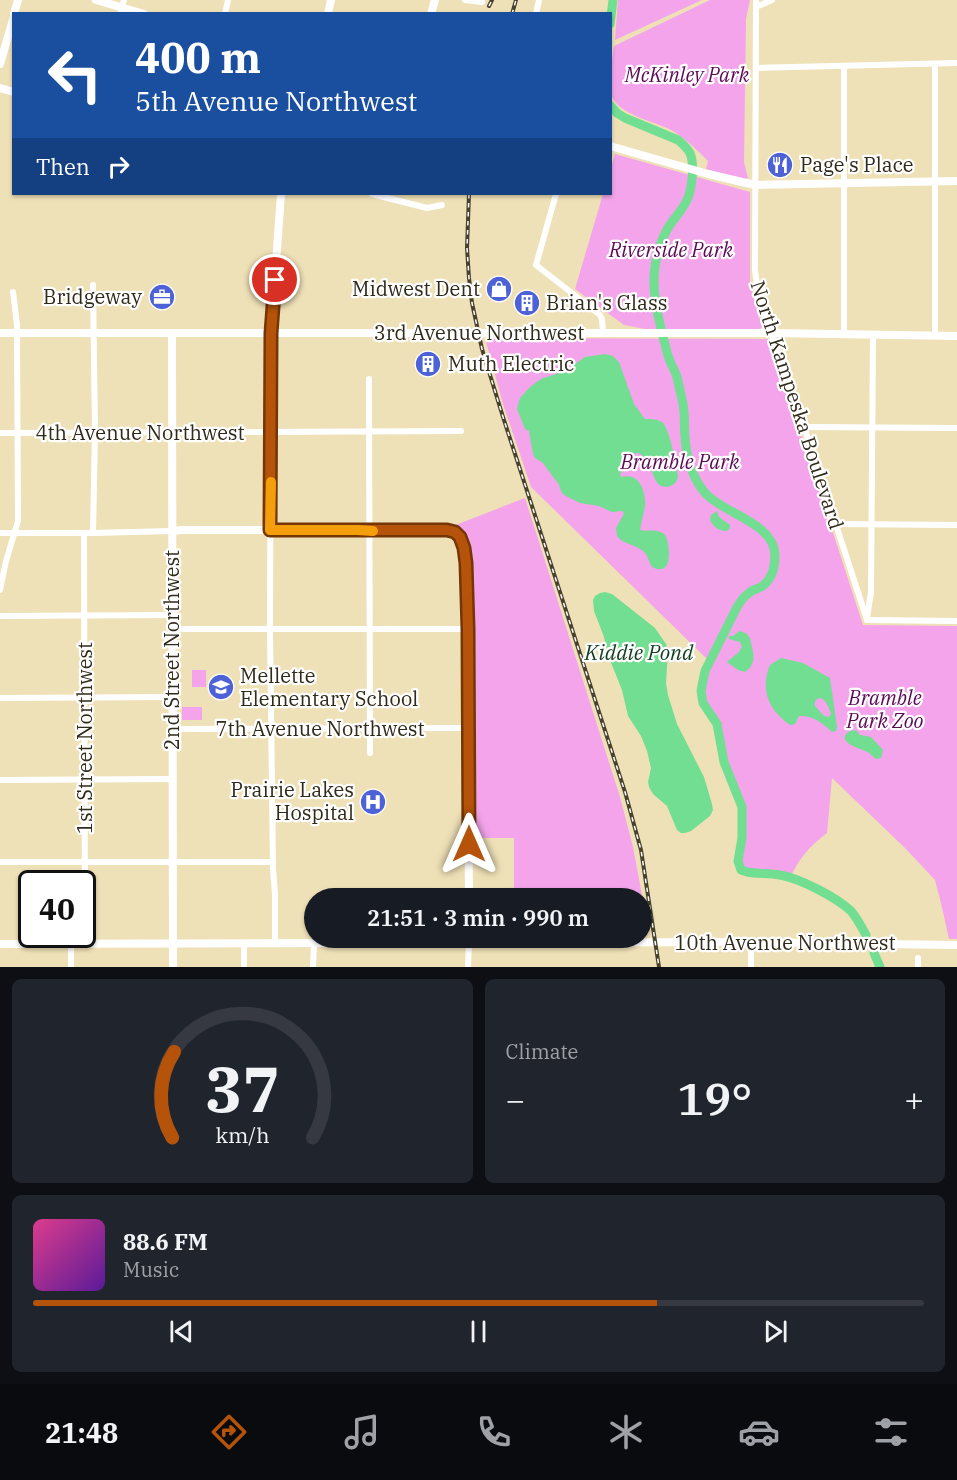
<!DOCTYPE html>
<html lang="en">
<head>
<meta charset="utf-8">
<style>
  :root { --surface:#171b24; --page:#20242c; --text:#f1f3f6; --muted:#9ea1a6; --line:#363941; --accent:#b45309 }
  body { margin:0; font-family:"IBM Plex Serif",serif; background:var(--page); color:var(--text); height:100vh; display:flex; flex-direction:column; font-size:22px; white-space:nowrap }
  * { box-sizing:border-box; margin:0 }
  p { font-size:20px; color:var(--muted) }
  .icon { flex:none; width:33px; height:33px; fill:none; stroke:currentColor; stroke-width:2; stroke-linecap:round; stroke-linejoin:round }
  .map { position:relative; height:967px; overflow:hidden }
  .sheet { display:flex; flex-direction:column; gap:12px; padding:12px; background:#0d0f14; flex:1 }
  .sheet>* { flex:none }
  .hud { position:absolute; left:12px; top:12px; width:600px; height:183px; border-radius:0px; box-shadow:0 2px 4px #0004; background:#1a4fa0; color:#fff; overflow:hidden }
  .speed { position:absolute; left:18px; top:870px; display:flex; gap:12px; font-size:30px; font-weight:700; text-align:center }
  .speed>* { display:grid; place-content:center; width:78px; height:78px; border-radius:50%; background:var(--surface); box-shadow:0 2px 4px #0004; line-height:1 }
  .speed .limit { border:3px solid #111; border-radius:9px; background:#fff; color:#111 }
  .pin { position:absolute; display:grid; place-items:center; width:51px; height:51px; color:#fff; margin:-26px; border:3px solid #fff; border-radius:50%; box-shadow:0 2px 6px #0007 }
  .me { position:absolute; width:66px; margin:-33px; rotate:0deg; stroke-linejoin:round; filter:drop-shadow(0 0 4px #0008) }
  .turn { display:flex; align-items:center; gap:21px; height:126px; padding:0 24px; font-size:27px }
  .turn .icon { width:78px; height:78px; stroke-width:2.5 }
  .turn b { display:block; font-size:42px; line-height:51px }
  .then { display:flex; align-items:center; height:57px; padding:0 24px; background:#0003; gap:12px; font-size:22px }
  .big { font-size:45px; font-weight:600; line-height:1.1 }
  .sheet .widget { flex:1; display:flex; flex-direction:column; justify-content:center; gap:9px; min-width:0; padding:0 21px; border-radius:9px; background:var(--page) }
  .sheet .dial { align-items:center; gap:0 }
  .dial svg { height:156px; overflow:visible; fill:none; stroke:var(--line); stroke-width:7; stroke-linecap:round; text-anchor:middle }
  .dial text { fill:var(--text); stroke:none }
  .song { display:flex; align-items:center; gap:18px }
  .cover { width:72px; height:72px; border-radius:9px; background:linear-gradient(135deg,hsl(330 70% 55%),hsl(270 70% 35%)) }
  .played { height:6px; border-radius:3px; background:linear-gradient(90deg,var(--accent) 70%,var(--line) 70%) }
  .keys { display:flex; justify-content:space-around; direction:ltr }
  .heat { display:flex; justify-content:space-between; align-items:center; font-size:33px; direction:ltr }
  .sheet .tiles { flex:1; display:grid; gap:12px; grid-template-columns:1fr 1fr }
  .widget:last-child { grid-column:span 2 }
  .trip { position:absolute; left:304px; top:888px; width:348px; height:60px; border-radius:30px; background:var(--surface); box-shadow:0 2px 4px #0004; font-weight:600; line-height:60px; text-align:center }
  .dock { display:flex; height:96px; justify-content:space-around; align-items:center; background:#090b0e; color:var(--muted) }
  .dock .icon { width:42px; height:42px }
  .dock .active { color:var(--accent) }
  .dock b { font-size:27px; color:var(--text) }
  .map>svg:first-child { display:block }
  .green { fill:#f4a4ea }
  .water { fill:#71de91; fill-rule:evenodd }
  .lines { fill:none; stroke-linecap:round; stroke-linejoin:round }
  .river { stroke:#71de91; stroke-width:9 }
  .street { stroke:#fff; stroke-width:6 }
  .secondary { stroke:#fff; stroke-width:8 }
  .rail-casing { stroke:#48412d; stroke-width:4 }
  .rail { stroke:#fff; stroke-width:1.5; stroke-dasharray:4.5; stroke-linecap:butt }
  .route-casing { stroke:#753606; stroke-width:15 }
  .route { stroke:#b45309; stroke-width:10 }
  .slow { stroke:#f59e0b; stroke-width:10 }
  .labels { text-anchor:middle; stroke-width:4.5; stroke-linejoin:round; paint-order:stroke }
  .park-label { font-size:20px; font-style:italic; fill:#5d0958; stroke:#fff }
  .poi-label { font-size:20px; fill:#302a1a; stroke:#fff; text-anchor:start }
  .street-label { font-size:20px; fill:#302a1a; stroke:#fff }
  .water-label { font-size:21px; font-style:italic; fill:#133f21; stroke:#fff }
</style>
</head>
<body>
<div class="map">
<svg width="957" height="967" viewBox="0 0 957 967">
  <rect width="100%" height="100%" fill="#efe1b7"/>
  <g class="green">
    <polygon points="618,0 702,0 615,40"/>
    <path d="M710 0H750L746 19 744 162 748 178 743 180 706 169 708 161C698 151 688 141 676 133 659 121 615 116 611 93 608 78 612 60 614 46Z"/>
    <polygon points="615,154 750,192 750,284 762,327 760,329 645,329 624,325 575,289 603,194 610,194 611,168"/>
    <path d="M485 338 770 339 863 625 957 626V939H949L941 903 935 880 905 848 832 778 827 833C808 848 801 856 790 878L768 873H753L741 870 738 861 742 838V807L724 762 717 724 703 703 701 697 703 681 710 662 531 487 503 404Z"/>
    <path d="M525 498 620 797 633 847 647 922 642 928V898H514V838H472V574C469 557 469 538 453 526Z"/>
    <rect x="192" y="670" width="14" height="17"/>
    <rect x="182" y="707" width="20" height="13"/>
  </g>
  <g class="water">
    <path d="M605 354 613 356 619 362 634 404 645 419C651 419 659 419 663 423 671 433 675 463 678 476 677 486 666 490 658 484 652 476 644 443 631 456 626 461 625 469 620 474L621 477C639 472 646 490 645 506 644 514 641 522 640 530 647 532 657 528 664 534 669 538 671 561 666 566 665 568 663 568 662 569 646 570 652 558 643 551 635 544 624 545 617 536L616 528 624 514 623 511 612 512 599 506 580 503 564 495 561 491 559 485 543 463 535 458 533 454 529 431 525 429 517 409 520 398 530 387 541 379 565 371 585 357Z"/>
    <path d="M717 511 719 517 730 525V528L727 531C718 531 714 527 710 520L711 515Z"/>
    <polygon points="605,592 612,594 655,628 666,644 668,651 666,683 668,695 677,724 704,777 712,804 713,810 710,816 691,831 685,833 681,833 677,830 667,806 653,794 649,787 648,782 651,768 647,751 641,736 628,716 622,690 608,655 604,637 594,611 593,600 595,596 600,593"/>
    <path d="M739 631 746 633 750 638C752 651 759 662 745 672L738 670 727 662 728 661 738 653 742 647 740 642 729 639V636H733Z"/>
    <path d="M781 658 803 663 830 678 837 727 836 731 832 732C823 723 812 715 799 716L795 724 790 725C768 710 760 689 770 665ZM821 698C827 701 829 708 831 714L829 717 824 716 815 706C814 702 816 698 821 698Z"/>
    <path d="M852 730 857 731 860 735 871 737 883 750 881 758 876 759C875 758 869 753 868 752 861 749 831 741 852 730Z"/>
  </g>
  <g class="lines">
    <g class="river">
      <polyline points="610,24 613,0"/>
      <path d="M610 105 617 113 625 118 678 140C683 144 687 148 690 153 695 165 692 191 686 202 681 212 673 219 668 228 661 240 657 253 655 267 651 296 660 324 667 352 669 361 674 369 677 377 679 386 681 395 683 404 685 414 684 425 685 436 686 457 692 478 706 494 725 514 774 523 775 555 775 568 772 580 761 587 757 589 752 590 749 593 744 596 740 602 737 607L705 671 701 691 703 703 717 724 724 762 742 807V838L738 861 741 870 747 872C757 874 769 873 780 875 799 878 836 897 851 911 857 918 861 926 866 935"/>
      <polyline points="874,953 880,967"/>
    </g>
    <g class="street">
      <polyline points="465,0 482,2"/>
      <path d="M756 0 755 269C758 307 776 343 788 379 815 459 841 539 867 620"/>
      <polyline points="756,7 772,0"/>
      <polyline points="120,14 124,0"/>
      <polyline points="225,14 228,0"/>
      <polyline points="536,14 539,0"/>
      <polyline points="935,64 935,336"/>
      <polyline points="756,68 957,63"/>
      <polyline points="372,194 427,208 442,205"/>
      <polyline points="556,194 536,265 600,315 602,319 603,333"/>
      <polyline points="93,285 95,432 93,533"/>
      <polyline points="271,333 270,629 273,869 275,894 275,943"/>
      <polyline points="844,334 844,66"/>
      <polyline points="369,379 370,753"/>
      <polyline points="804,427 957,428"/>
      <polyline points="0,433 461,431"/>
      <polyline points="835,524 957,525"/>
      <polyline points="0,533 93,533 172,531"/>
      <polyline points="84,533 85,943"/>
      <polyline points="0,590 6,561 18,521 17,325 13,292"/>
      <polyline points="0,616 172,615"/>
      <polyline points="867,618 871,592 873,334"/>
      <polyline points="867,620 957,621"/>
      <polyline points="172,629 468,629"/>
      <polyline points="0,698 172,697"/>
      <polyline points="172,729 469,728"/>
      <polyline points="0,780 173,779"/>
      <polyline points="0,862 273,862"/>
      <polyline points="71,943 71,967"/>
      <polyline points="244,967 244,943"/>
      <polyline points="313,967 314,943"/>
      <polyline points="468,967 469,942"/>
      <polyline points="751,967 751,942"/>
      <polyline points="918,967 918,958"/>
    </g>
    <g class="secondary">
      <polyline points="96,0 144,14"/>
      <polyline points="14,14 18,0"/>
      <polyline points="328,14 331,0"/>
      <polyline points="431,14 435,0"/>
      <polyline points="0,64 14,16"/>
      <polyline points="0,88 14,92"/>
      <polyline points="610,146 708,174 755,185 957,181"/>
      <polyline points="0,333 772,333 957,336"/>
      <polyline points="172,333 173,967"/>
      <polyline points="271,333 281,194"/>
      <path d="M172 531 182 530H447C452 531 457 532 460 537 469 549 467 577 467 592L469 898"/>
      <polyline points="0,944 751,942 957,945"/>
    </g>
    <g class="rail-casing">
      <g id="rail">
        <polyline points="489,6 492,0"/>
        <polyline points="512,14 516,0"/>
        <polyline points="469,194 467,248 469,278 472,303 482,349 503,417 625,792 641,850 659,967"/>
      </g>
    </g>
    <use href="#rail" class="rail"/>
  </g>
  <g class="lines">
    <g class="route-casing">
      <polyline id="route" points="275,280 271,333 270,530 447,530 455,532 460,537 464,548 466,563 468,629 469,844"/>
    </g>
    <use href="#route" class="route"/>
    <polyline class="slow" points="271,482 270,530 358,530 373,531"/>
  </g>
  <defs>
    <g id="restaurant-disc" transform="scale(1.35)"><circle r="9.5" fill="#4c62d6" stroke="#fff"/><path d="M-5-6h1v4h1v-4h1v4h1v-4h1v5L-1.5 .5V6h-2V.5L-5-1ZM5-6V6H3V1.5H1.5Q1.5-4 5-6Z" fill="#fff"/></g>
    <g id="shop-disc" transform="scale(1.35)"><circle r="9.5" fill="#4c62d6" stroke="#fff"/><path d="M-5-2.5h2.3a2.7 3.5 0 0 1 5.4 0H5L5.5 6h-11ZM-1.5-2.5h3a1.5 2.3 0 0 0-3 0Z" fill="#fff"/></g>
    <g id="office-disc" transform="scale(1.35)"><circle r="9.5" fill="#4c62d6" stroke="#fff"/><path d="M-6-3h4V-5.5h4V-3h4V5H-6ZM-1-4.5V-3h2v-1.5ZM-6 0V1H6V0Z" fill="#fff"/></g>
    <g id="building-disc" transform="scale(1.35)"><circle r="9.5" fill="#4c62d6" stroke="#fff"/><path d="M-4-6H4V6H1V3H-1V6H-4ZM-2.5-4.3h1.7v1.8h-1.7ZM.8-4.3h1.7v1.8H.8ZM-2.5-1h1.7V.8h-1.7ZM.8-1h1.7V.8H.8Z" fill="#fff"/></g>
    <g id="school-disc" transform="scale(1.35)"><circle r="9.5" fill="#4c62d6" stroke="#fff"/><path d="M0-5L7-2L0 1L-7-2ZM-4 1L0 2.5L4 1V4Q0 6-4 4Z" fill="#fff"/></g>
    <g id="hospital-disc" transform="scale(1.35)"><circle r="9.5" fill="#4c62d6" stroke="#fff"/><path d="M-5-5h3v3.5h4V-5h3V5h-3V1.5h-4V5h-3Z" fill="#fff"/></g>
  </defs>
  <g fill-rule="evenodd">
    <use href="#restaurant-disc" x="780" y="165"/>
    <use href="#shop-disc" x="499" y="289"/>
    <use href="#office-disc" x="162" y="297"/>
    <use href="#building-disc" x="527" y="303"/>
    <use href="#building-disc" x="428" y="364"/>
    <use href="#school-disc" x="221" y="687"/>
    <use href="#hospital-disc" x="373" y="802"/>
  </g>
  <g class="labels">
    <g class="park-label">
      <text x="687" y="82">McKinley Park</text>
      <text x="671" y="257">Riverside Park</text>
      <text x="680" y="469">Bramble Park</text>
      <text x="885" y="705">Bramble<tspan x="885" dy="23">Park Zoo</tspan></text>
    </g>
    <g class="poi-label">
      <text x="800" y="172">Page's Place</text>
      <text x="480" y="296" text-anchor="end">Midwest Dent</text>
      <text x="142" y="304" text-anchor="end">Bridgeway</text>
      <text x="546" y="310">Brian's Glass</text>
      <text x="448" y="371">Muth Electric</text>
      <text x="240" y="683">Mellette<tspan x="240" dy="23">Elementary School</tspan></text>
      <text x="354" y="797" text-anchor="end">Prairie Lakes<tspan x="354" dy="23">Hospital</tspan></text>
    </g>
    <g class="street-label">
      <text x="479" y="340">3rd Avenue Northwest</text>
      <text transform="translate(797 405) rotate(72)" y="7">North Kampeska Boulevard</text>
      <text x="140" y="440">4th Avenue Northwest</text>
      <text transform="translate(172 650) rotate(-90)" y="7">2nd Street Northwest</text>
      <text x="320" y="736">7th Avenue Northwest</text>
      <text transform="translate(85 738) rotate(-90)" y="7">1st Street Northwest</text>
      <text x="785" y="950">10th Avenue Northwest</text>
    </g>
    <g class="water-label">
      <text x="639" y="660">Kiddie Pond</text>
    </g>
  </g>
</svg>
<div class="speed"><div class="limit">40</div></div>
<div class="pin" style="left:275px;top:280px;background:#d93025"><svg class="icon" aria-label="arrive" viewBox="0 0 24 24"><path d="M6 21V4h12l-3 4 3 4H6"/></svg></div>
<svg class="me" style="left:469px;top:844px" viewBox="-20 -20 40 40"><path d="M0-17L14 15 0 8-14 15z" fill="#b45309" stroke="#fff" stroke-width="4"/></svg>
<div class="trip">21:51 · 3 min · 990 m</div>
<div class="hud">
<div class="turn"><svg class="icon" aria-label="left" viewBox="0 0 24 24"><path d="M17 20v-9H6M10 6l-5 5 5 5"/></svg><div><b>400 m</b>5th Avenue Northwest</div></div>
<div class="then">Then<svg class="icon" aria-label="right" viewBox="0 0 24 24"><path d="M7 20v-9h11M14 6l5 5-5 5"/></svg></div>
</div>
</div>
<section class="sheet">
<div class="tiles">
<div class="widget dial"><svg viewBox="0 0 100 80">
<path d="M14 69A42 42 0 1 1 86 69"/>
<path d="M14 69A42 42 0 0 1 15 25" stroke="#b45309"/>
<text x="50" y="56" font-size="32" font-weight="700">37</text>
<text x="50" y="72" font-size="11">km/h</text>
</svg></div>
<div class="widget"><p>Climate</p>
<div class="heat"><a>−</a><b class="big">19°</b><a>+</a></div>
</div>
<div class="widget">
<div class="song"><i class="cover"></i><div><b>88.6 FM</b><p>Music</p></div></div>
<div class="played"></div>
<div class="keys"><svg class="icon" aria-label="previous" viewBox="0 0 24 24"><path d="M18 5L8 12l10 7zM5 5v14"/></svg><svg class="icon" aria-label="pause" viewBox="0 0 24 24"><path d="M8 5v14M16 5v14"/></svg><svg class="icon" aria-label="next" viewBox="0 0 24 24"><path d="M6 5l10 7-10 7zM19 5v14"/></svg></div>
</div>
</div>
</section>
<nav class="dock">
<b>21:48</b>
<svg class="icon active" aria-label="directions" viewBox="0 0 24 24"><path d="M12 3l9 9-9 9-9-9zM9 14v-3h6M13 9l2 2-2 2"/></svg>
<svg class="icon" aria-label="music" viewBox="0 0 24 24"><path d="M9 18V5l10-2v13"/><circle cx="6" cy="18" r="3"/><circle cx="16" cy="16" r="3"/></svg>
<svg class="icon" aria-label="phone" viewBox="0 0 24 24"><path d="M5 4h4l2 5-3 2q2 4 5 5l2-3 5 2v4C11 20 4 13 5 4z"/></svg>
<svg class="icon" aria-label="climate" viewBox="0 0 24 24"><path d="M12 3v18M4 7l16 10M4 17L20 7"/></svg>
<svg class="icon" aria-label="car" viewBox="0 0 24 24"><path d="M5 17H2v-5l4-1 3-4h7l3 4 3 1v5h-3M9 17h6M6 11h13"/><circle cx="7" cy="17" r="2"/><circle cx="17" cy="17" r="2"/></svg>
<svg class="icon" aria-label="filters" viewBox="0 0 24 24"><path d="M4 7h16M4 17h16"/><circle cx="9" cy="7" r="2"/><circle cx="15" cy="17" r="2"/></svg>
</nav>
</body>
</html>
